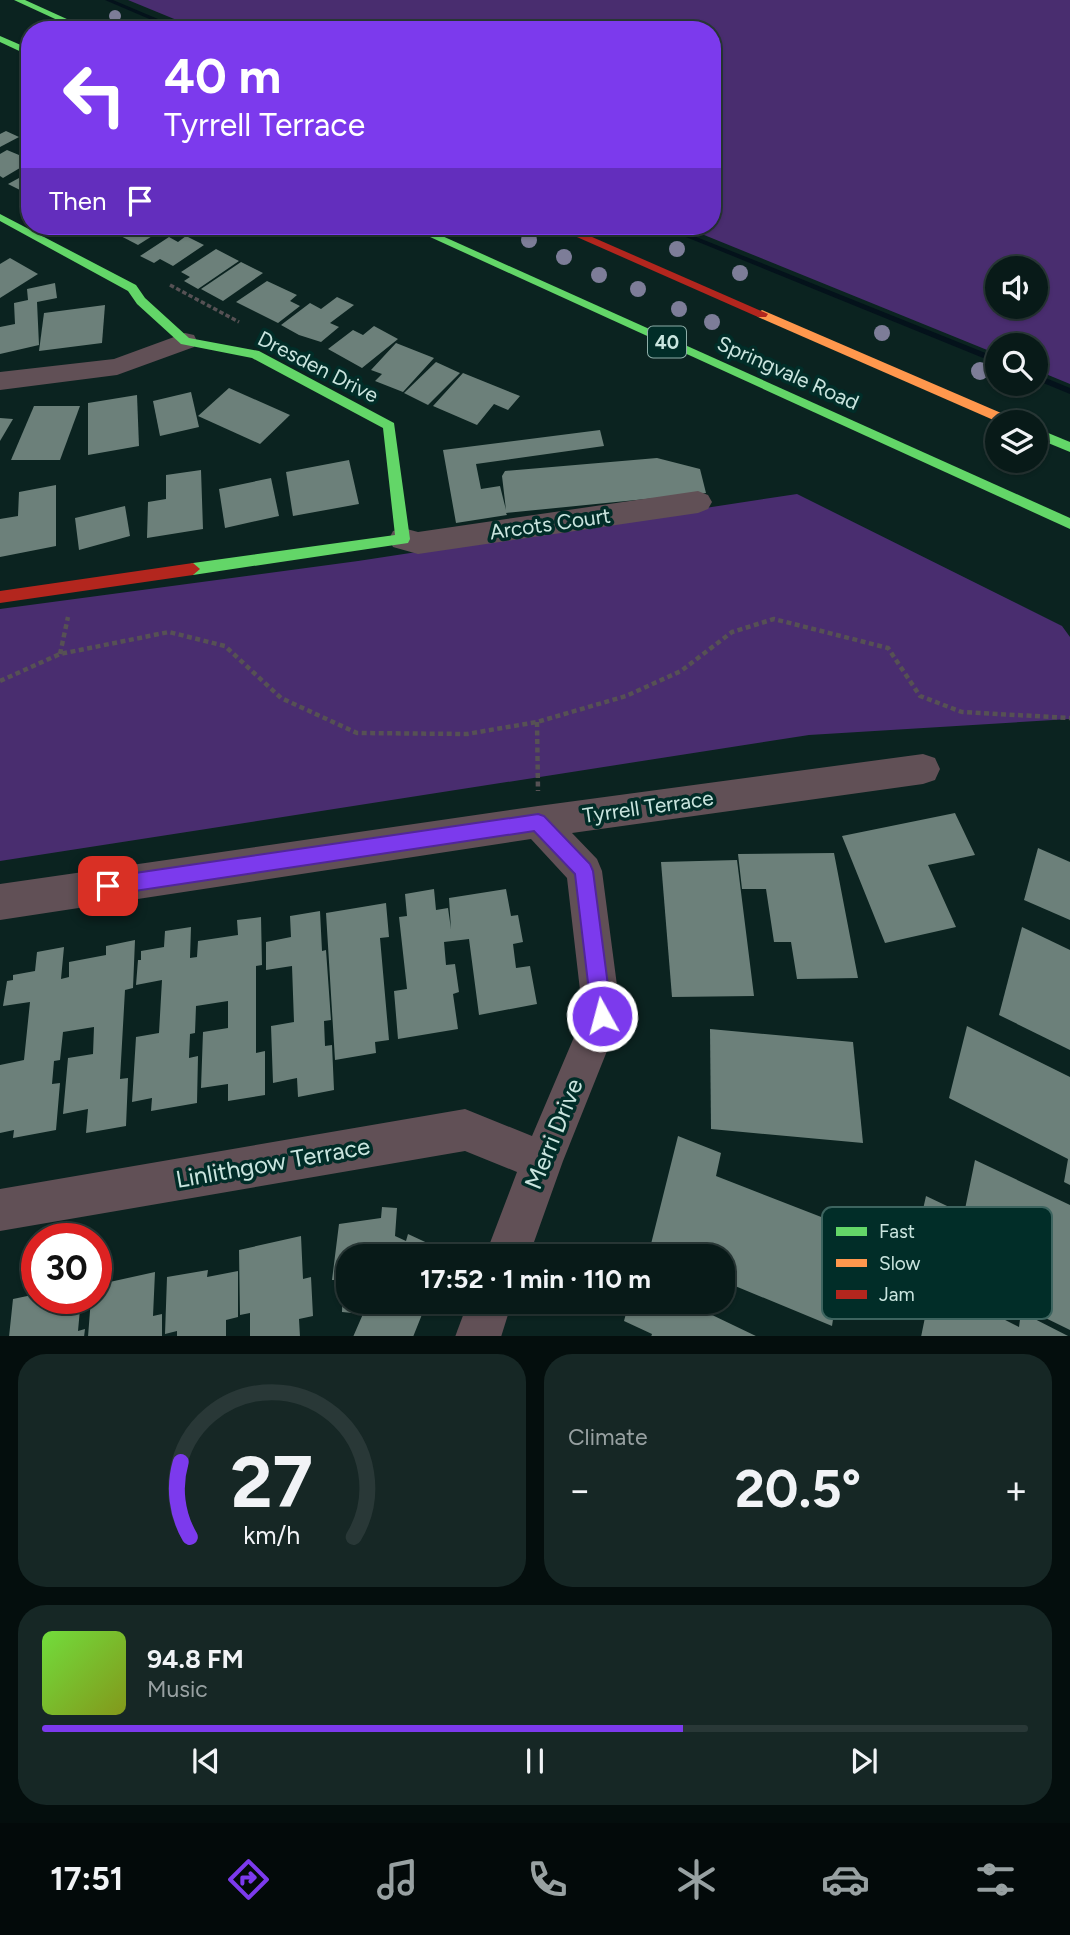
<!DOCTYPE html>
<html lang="en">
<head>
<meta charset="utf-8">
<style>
  :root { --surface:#081a18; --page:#162725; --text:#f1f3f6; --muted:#98a1a2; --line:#293837; --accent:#7c3aed }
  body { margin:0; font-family:Figtree,sans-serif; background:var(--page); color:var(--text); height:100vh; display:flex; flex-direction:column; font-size:26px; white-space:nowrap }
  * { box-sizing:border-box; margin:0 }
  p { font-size:23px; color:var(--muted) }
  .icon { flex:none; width:38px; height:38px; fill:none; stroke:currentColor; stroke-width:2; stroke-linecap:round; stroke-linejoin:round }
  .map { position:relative; height:1336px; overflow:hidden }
  .sheet { display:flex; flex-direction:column; gap:18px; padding:18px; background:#040e0d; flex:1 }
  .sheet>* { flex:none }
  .hud { position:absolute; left:21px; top:21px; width:700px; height:214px; border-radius:28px; box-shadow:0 2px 5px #0004,0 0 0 2px var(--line); background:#7c3aed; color:#fff; overflow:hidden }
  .controls { position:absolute; left:985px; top:256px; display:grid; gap:14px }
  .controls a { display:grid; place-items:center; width:63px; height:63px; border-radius:50%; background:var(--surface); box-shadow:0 2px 5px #0004,0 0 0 2px var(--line); font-size:35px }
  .speed { position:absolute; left:21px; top:1223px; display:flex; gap:14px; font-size:35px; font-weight:700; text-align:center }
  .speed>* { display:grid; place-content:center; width:91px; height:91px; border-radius:50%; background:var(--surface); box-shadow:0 2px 5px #0004,0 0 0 2px var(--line); line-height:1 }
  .speed .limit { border:10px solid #d22; background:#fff; color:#111 }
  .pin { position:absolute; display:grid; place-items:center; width:60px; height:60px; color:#fff; margin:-30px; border-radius:14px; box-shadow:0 4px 10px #0006 }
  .me { position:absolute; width:77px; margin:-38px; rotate:353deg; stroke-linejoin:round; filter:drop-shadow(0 0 5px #0008) }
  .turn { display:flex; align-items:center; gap:24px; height:147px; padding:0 28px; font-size:32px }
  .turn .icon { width:91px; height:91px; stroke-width:2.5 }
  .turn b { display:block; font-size:49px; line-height:60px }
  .then { display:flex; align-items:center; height:66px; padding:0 28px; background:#0003; gap:14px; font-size:26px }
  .big { font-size:52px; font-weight:700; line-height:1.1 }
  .sheet .widget { flex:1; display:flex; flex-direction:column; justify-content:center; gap:10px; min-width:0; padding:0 24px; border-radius:28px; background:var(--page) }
  .sheet .dial { align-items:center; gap:0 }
  .dial svg { height:182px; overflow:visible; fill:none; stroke:var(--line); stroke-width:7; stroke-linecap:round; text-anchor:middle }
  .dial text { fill:var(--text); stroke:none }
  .song { display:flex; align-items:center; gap:21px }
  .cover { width:84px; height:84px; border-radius:10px; background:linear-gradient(135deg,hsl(100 70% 55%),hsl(70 70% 35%)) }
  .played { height:7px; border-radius:4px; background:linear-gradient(90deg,var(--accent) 65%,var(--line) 65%) }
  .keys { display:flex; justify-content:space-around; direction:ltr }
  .heat { display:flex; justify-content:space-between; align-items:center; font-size:38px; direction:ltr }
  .sheet .tiles { flex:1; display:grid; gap:18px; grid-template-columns:1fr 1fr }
  .widget:last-child { grid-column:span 2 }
  .trip { position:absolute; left:336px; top:1244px; width:399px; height:70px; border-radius:28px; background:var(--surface); box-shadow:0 2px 5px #0004,0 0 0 2px var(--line); font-weight:700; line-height:70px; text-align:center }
  .tabs { display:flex; height:112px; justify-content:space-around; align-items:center; background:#030a0a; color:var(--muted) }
  .tabs .icon { width:49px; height:49px }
  .tabs .on { color:var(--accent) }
  .tabs b { font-size:32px; color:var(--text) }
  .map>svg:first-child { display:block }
  .green { fill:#492d6f; fill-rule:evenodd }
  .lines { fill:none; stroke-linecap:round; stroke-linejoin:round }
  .stream { fill:#04121b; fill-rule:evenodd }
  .building { fill:#6c807a }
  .path-far1 { stroke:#565154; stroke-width:3.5; stroke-dasharray:4.5 2.5; stroke-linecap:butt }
  .path { stroke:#565154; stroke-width:4.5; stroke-dasharray:5 3.5; stroke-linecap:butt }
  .street { fill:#615056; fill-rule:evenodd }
  .fast { fill:#63d668; fill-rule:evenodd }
  .slow { fill:#ff974d; fill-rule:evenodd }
  .jam { fill:#b3261e; fill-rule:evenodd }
  .tree { fill:#7d7d98 }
  .route { fill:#7c3aed; stroke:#51269a; stroke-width:2 }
  .labels { text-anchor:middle; stroke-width:7; stroke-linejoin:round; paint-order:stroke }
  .shield { fill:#012d28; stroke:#8eaea8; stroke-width:2 }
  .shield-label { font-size:19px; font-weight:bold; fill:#cae5df }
  .street-label { font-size:21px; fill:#cae5df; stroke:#012d28 }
  .near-street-label { font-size:24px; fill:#cae5df; stroke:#012d28 }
  .key { fill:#012d28; stroke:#3d645f; stroke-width:2 }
  .key-label { font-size:19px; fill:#cae5df }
</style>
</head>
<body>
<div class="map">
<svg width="1070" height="1337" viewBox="0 0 1070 1337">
  <rect width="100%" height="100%" fill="#0b2320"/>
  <g class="green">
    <path d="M128 0H1070V384L1036 370V345H998L997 354 682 226H712V30H201ZM998 268H1036V306H998Z"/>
    <polygon points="797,494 1062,626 1070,637 1070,719 809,735 0,861 0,609 358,561"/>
  </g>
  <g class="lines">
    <g class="stream">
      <polygon points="105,0 113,0 184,30 175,30"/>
      <polygon points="659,226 669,226 998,358 998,364"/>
      <polygon points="1036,374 1070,388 1070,394 1036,380"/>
    </g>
  </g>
  <g class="building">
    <polygon points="6,131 19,137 0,147 0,134"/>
    <polygon points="30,149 30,162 3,178 0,176 0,154 7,150 19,155"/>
    <polygon points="30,172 30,195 8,184"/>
    <polygon points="127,226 168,226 138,245 115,233"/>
    <polygon points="186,236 204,245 173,266 160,259 154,263 140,256 169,237 178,242"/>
    <polygon points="216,249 239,261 198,289 184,281 190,277 181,272"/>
    <polygon points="10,258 38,274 0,298 0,264"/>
    <polygon points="241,262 263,273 223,301 201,289"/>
    <polygon points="267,281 297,295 290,301 300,306 278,323 236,302"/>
    <polygon points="55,283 57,298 37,302 39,345 0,354 0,327 15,324 14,303 28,300 27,289"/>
    <polygon points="337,297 354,305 330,323 339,327 321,342 299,335 281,325 310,303 321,309"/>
    <polygon points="105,305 102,343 39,351 44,313"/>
    <polygon points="374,326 398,339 362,368 328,349 353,330 363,335"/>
    <polygon points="396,343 434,358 403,392 375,381 382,374 371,370"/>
    <polygon points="436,362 460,373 428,405 404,393"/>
    <polygon points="463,373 520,396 508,410 494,404 477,425 433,406"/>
    <polygon points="229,388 290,415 260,444 198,416"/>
    <polygon points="191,392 199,427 160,436 153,401"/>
    <polygon points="137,395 139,446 88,455 88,403"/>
    <polygon points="34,406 80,406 60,460 11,460"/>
    <polygon points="0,418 13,419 0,441"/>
    <polygon points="600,430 604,446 476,464 481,489 500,486 506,510 502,476 505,471 657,458 700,469 706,493 506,513 507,515 456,523 443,450"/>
    <polygon points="349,460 359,504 293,516 286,472"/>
    <polygon points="201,470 203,529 147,538 148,502 166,499 166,475"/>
    <polygon points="271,478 279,516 225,528 219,489"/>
    <polygon points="56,485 56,546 0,557 0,519 18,516 19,492"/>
    <polygon points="125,506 130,536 79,550 75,518"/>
    <polygon points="955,813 975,855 928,865 956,927 885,943 842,836"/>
    <polygon points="1038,848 1070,862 1070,920 1024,900"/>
    <polygon points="834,853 858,978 797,979 791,942 774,942 766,889 742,889 738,854"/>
    <polygon points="737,860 754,996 672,997 661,862"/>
    <polygon points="434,889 436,910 448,908 451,929 449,898 506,889 511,916 518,915 523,942 513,944 516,968 530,966 537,1004 479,1015 469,939 444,942 446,965 455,964 459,992 453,994 458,1029 398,1039 394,991 407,989 399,917 407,916 405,894"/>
    <polygon points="386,903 389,937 380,938 389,1040 375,1042 376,1053 335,1060 326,913"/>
    <polygon points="320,911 322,951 326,950 331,1020 324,1021 325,1046 332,1045 334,1090 298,1097 297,1078 273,1083 271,1026 294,1022 292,966 266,970 266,942 291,937 290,916"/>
    <polygon points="261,917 262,965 256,966 256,1053 265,1051 265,1095 228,1101 228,1084 201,1088 203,1032 228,1028 228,1001 196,1006 195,1033 190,1034 189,1058 198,1056 197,1103 151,1111 152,1098 132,1102 136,1037 159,1033 162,980 136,985 138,960 141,960 141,951 164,947 165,931 191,927 190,958 197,957 198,941 238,935 237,920"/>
    <polygon points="1022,927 1070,950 1070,1050 999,1015"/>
    <polygon points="135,940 133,988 125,990 120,1079 128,1078 126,1126 86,1133 88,1109 63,1114 68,1058 93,1054 94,1027 63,1032 60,1060 54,1061 52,1084 60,1083 56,1130 13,1138 14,1130 0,1133 0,1065 24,1060 30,1002 3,1006 7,981 13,980 13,975 35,971 37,952 64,947 61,979 69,977 69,962 106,955 106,946"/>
    <polygon points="967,1026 1070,1077 1070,1185 1064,1182 1068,1159 949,1098"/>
    <polygon points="710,1029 853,1042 863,1143 711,1129"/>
    <polygon points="678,1136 721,1153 716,1176 847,1227 832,1326 723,1281 723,1256 662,1256 649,1252"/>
    <polygon points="975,1160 1070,1205 1070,1330 1021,1306 1026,1278 973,1252 968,1271 915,1245 926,1196 964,1214"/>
    <polygon points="382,1207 397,1208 395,1236 406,1241 408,1234 436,1247 433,1256 348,1256 348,1302 427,1302 413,1337 353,1337 363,1314 342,1312 343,1280 332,1280 339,1224 381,1218"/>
    <polygon points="301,1236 303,1279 311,1277 313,1316 299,1319 300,1337 250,1337 250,1313 240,1315 239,1250"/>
    <polygon points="208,1270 207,1277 238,1271 238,1317 226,1320 226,1337 177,1337 177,1331 165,1334 167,1277"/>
    <polygon points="155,1272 153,1316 162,1314 162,1337 88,1337 91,1298 96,1298 96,1285"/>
    <polygon points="932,1283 1019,1327 1021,1312 1070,1337 921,1337"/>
    <polygon points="37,1294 37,1298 81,1298 78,1331 85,1329 84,1337 9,1337 13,1299"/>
    <polygon points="629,1302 685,1302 758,1337 651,1337 652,1334 624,1321"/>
  </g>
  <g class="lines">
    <polyline class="path-far1" points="170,285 239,322"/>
    <g class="path">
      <polyline points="60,654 68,617"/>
      <polyline points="0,681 60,654 169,632 225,646 281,698 357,733 467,734 537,722 626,696 681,671 732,632 774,619 888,648 920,696 962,712 1070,718"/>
      <polyline points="537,722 538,791"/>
    </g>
    <g class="street">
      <polygon points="185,333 194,335 197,341 194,347 117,375 0,390 0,372 114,359"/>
      <polygon points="698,491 708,495 712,502 708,509 698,513 418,554 393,547 389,539 393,531 403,528 418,532"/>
      <polygon points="923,754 935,758 940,769 935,780 923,784 572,833 597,859 602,871 621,1016 563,1161 529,1256 485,1256 517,1172 465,1151 0,1231 0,1189 465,1109 532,1136 583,1016 567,878 531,839 0,920 0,884 538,806"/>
      <polygon points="468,1302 512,1302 501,1337 455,1337"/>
    </g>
    <g class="fast">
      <polygon points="14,0 25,0 91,30 79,30"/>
      <polygon points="0,36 30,49 30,56 0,42"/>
      <polygon points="0,214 136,285 145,298 189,338 259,351 394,423 410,539 408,543 193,575 188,573 186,569 188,565 193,563 395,535 383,428 252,358 181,344 137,304 128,291 0,221"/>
      <polygon points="406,226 420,226 1070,518 1070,529"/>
      <polygon points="1036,428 1070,442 1070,452 1036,438"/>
    </g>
    <polygon class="slow" points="762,310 1015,419 1016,422 998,422 758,317 756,314"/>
    <g class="jam">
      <polygon points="552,226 567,226 768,314 766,317 758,317"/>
      <polygon points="193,563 200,569 193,575 0,603 0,591"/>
    </g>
  </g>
  <g class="tree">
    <circle cx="115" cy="16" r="6"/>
    <circle cx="529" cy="240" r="8"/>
    <circle cx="677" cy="249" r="8"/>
    <circle cx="564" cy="257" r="8"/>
    <circle cx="740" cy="273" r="8"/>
    <circle cx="599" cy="275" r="8"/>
    <circle cx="638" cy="289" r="8"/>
    <circle cx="679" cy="309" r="8"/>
    <circle cx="712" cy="322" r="8"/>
    <circle cx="882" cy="333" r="8"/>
    <circle cx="980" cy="371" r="9"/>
  </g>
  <polygon class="route" points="538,814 544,816 590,864 593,871 612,1016 609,1023 602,1026 595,1023 592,1016 575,874 534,831 108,895 101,893 98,886 101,880 108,877"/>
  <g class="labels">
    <rect class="shield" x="648" y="326.5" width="38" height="31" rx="5"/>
    <g class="shield-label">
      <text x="667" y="349">40</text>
    </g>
    <g class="street-label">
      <text transform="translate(318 367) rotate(27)" y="7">Dresden Drive</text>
      <text transform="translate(788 373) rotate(24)" y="7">Springvale Road</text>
      <text transform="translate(550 524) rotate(-8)" y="7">Arcots Court</text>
      <text transform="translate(648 807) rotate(-8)" y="7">Tyrrell Terrace</text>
    </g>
    <g class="near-street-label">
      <text transform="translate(554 1134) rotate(-68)" y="8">Merri Drive</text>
      <text transform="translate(273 1163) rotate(-10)" y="8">Linlithgow Terrace</text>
    </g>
  </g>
  <rect x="822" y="1207" width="230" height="112" rx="10" class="key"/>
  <rect x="836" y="1227" width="31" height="9" fill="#63d668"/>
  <rect x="836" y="1259" width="31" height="8" fill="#ff974d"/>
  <rect x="836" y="1290" width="31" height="9" fill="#b3261e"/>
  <g class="key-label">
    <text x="879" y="1238">Fast</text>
    <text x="879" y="1270">Slow</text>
    <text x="879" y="1301">Jam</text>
  </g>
</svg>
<div class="controls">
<a><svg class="icon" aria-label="sound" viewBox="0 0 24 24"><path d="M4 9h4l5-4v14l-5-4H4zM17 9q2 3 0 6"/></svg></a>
<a><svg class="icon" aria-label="search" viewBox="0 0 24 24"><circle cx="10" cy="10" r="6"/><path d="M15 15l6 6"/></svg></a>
<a><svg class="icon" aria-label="layers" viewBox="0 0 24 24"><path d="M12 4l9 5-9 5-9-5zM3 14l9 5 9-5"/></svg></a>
</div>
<div class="speed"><div class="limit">30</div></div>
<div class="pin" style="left:108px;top:886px;background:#d93025"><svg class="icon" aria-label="arrive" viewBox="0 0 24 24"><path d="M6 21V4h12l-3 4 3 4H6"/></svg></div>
<svg class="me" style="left:602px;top:1016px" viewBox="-20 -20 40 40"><circle r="17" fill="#7c3aed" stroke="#fff" stroke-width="3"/><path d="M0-11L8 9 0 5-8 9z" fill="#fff"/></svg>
<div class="trip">17:52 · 1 min · 110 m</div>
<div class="hud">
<div class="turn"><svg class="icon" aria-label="left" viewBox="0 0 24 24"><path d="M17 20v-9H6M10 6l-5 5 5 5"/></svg><div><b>40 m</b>Tyrrell Terrace</div></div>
<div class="then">Then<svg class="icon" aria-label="arrive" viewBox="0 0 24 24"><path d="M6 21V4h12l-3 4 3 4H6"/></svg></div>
</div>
</div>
<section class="sheet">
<div class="tiles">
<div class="widget dial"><svg viewBox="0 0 100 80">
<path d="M14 69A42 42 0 1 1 86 69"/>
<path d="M14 69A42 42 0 0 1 10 36" stroke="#7c3aed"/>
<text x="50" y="56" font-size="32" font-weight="700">27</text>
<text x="50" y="72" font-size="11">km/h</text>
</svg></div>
<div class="widget"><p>Climate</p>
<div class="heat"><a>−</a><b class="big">20.5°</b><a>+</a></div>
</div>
<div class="widget">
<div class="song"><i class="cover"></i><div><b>94.8 FM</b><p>Music</p></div></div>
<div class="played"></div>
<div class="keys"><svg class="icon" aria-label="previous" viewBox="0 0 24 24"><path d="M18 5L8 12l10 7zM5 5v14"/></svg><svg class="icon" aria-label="pause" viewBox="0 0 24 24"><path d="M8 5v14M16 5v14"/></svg><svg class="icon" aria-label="next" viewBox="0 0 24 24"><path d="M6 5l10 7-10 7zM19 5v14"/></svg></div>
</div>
</div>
</section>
<nav class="tabs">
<b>17:51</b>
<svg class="icon on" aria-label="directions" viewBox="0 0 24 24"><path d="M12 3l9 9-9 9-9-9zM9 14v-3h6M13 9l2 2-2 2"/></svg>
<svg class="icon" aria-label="music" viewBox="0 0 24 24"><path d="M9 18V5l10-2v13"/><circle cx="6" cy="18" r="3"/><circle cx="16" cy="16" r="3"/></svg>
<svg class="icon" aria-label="phone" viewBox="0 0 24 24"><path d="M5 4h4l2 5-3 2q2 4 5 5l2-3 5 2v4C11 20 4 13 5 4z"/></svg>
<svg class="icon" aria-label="climate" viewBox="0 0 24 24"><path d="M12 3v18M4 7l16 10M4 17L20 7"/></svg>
<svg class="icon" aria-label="car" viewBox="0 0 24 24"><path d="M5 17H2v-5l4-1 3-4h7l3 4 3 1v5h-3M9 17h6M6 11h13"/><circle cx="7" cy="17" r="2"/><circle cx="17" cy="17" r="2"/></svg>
<svg class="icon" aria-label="filters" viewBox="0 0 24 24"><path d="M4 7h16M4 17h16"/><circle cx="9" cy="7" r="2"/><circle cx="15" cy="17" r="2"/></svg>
</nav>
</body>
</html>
